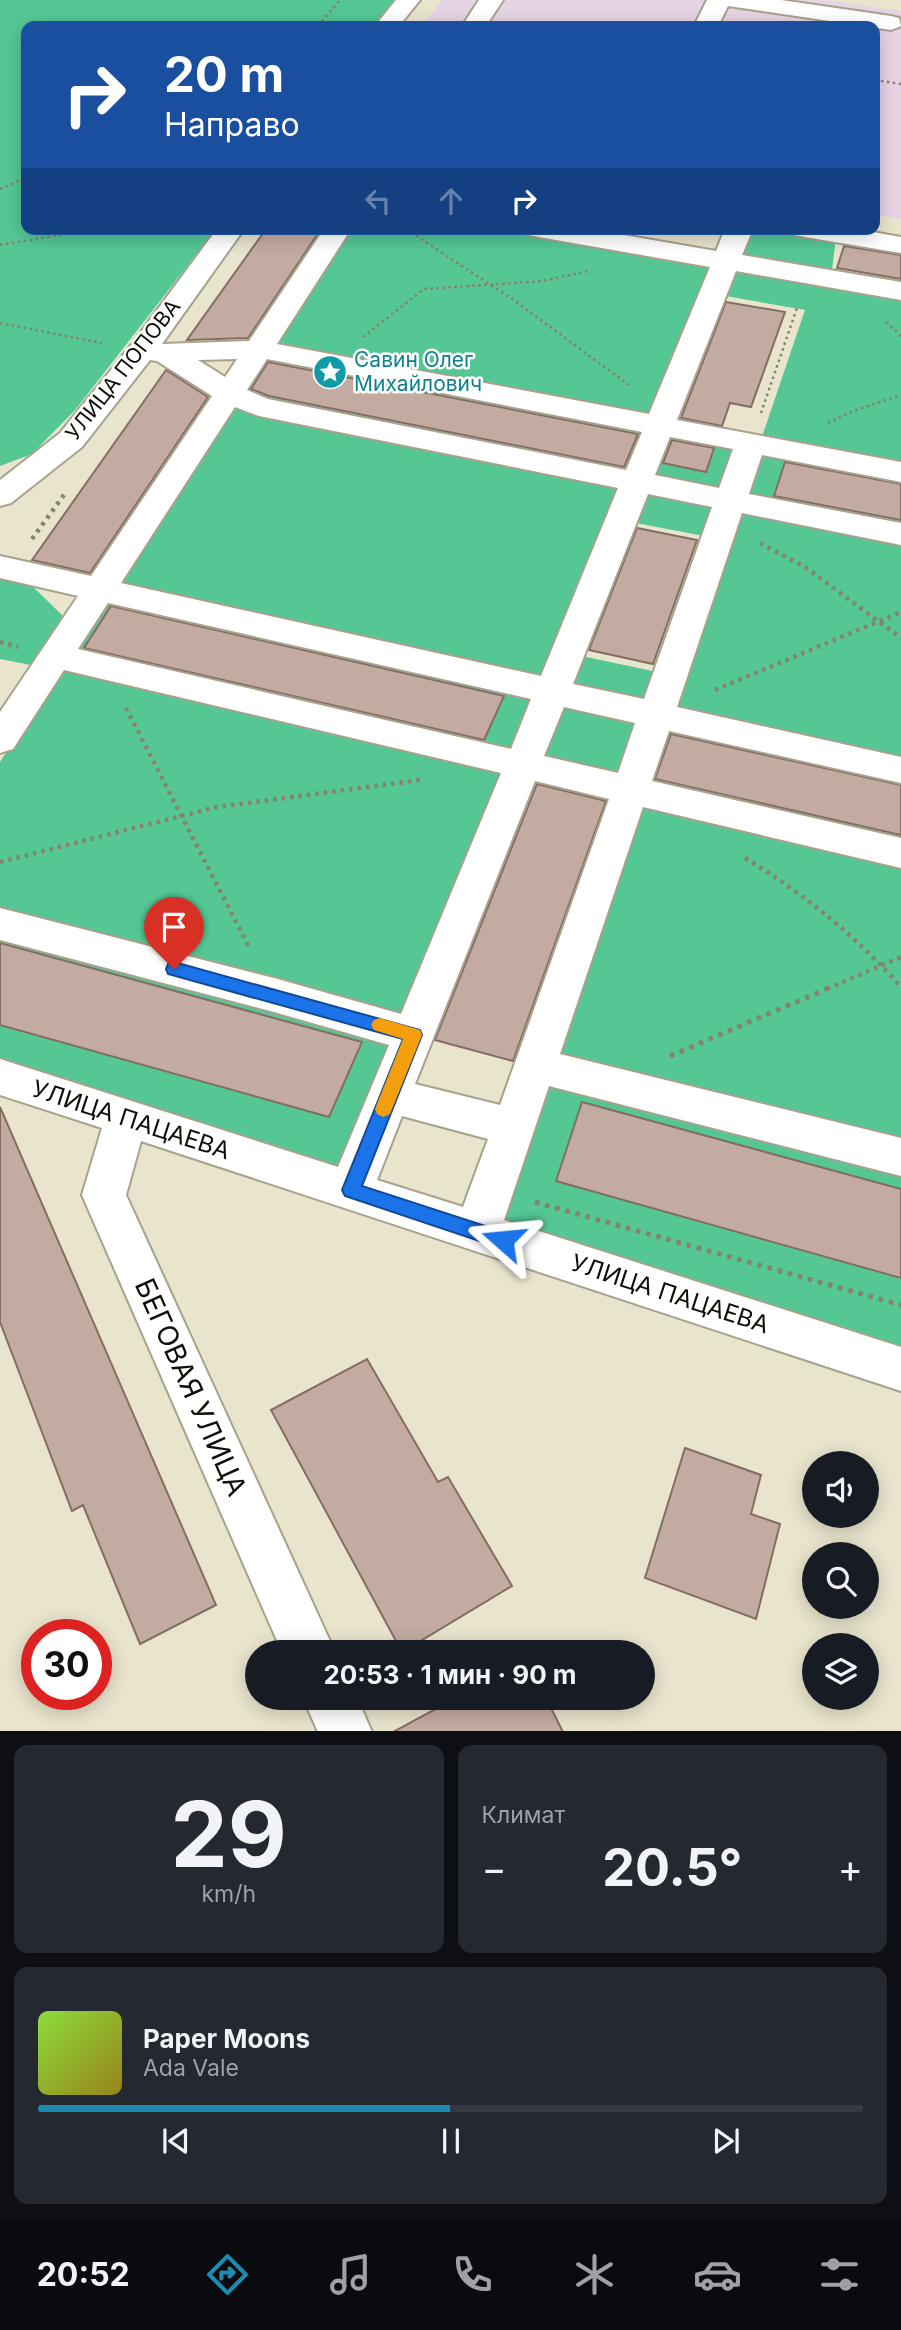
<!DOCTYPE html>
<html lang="ru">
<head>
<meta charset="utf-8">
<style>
  :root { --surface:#171b24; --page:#242831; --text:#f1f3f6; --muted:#9ea1a6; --line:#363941; --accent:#1d8bb1 }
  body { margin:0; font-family:Inter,sans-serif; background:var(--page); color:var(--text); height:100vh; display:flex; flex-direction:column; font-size:26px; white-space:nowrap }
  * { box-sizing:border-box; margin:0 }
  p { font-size:23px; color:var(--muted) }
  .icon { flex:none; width:38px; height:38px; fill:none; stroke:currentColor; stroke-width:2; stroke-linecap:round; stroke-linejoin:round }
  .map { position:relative; height:1731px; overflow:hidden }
  .sheet { display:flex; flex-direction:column; gap:14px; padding:14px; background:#0d0f14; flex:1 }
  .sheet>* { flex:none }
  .guide { position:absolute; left:21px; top:21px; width:859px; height:214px; border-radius:14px; box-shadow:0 4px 18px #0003; background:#1a4fa0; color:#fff; overflow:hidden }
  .controls { position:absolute; left:802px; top:1451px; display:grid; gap:14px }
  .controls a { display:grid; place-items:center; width:77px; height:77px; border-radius:50%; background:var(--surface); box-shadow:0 4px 18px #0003; font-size:35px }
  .speed { position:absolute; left:21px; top:1619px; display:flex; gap:14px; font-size:35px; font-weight:700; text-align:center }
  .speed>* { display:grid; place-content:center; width:91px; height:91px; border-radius:50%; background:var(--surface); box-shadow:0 4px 18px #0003; line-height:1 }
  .speed .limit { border:10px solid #d22; background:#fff; color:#111 }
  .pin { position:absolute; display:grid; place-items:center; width:60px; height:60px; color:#fff; margin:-72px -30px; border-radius:50% 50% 50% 0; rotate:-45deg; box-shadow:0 0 7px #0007 }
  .pin .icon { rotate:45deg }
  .me { position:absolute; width:77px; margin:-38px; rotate:288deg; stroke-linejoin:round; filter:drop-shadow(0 0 5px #0008) }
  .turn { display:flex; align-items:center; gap:24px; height:147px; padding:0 28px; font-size:32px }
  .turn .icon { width:91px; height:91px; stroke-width:2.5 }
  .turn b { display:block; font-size:49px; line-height:60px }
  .lanes { display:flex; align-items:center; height:66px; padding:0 28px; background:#0003; justify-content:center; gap:35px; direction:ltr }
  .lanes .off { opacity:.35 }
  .big { font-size:52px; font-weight:700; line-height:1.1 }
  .sheet .tile { flex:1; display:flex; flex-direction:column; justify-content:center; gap:10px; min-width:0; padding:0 24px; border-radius:14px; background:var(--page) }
  .sheet .dial { align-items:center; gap:0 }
  .dial b { font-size:91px; line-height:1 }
  .song { display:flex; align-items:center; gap:21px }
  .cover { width:84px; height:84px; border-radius:10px; background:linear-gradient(135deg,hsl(90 70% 55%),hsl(50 70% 35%)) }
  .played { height:7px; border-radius:4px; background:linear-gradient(90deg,var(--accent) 50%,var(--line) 50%) }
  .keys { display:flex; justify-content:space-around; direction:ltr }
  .heat { display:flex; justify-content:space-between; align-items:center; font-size:38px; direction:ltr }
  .sheet .tiles { flex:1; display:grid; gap:14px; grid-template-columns:1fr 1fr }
  .tile:last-child { grid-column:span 2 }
  .trip { position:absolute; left:245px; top:1640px; width:410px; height:70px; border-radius:35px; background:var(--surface); box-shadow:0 4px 18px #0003; font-weight:700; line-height:70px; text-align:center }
  .tab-bar { display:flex; height:112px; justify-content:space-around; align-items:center; background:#090b0e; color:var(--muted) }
  .tab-bar .icon { width:49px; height:49px }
  .tab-bar .current { color:var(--accent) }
  .tab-bar b { font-size:32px; color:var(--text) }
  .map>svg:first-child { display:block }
  .education { fill:#e6d3e4 }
  .forest { fill:#54c795 }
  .building { fill:#c4aba1; stroke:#846e64; stroke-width:2 }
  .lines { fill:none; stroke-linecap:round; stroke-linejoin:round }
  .minor-casing { stroke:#a7a28c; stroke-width:4 }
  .path-far2 { stroke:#868272; stroke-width:2.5; stroke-dasharray:2.5 3.5; stroke-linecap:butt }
  .path-far1 { stroke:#868272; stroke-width:4.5; stroke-dasharray:3.5 5; stroke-linecap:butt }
  .path { stroke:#868272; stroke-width:5; stroke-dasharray:4.5 6; stroke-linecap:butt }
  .minor { fill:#fff; fill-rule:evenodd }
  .route { fill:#1a73e8; stroke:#114b97; stroke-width:2 }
  .slow { fill:#f59e0b }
  .labels { text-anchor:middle; stroke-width:5; stroke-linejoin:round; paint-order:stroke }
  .far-culture-label { font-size:21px; fill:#0d838f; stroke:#fff; text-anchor:start }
  .far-street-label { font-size:21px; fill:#100e06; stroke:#fff }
  .street-label { font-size:24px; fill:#100e06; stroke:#fff }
  .near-street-label { font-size:28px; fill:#100e06; stroke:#fff }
</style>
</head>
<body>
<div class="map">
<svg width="901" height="1732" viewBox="0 0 901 1732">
  <rect width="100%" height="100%" fill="#e9e4cc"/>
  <polygon class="education" points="442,0 824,0 901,11 901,219 875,215 875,26 422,26"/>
  <g class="forest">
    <polygon points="0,0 394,0 373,26 26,26 26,229 216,229 76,409 32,454 0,466"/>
    <polygon points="341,229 556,229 722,258 341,1169 0,1063 0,762"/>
    <polygon points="747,229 780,229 836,238 830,286 901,298 901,1356 495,1223 805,310 720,295"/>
    <polygon points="666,432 740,446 709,537 631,522"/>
    <polygon points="0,560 23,577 65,618 41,667 0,659"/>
    <polygon points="577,655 662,673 618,798 525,775"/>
  </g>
  <g class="building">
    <polygon points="266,229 321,229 248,338 187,340"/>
    <polygon points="844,246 901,255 901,279 837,268"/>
    <polygon points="726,302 785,312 751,407 730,403 722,426 681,418"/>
    <polygon points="268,362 638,434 624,467 269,396 251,389"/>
    <polygon points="166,370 208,397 90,573 32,560"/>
    <polygon points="672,440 714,448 706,472 663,463"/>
    <polygon points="785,462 901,484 901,520 774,496"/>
    <polygon points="637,528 697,540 653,664 589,650"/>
    <polygon points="111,606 504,696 484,740 84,648"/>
    <polygon points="671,734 901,785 901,835 655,779"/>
    <polygon points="537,784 606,801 513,1061 435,1040"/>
    <polygon points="0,943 325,1032 362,1042 329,1117 0,1025"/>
    <polygon points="582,1102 901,1189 901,1278 556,1181"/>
    <polygon points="0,1107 216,1605 140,1644 83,1505 72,1511 0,1322"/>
    <polygon points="367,1359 438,1482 448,1477 512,1586 402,1652 271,1410"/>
    <polygon points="685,1448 761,1475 751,1514 780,1524 756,1619 645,1578"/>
    <polygon points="456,1698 546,1698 563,1732 393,1732"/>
  </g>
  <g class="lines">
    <g class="minor-casing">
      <g id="minor">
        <polygon points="396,0 420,0 399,26 375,26"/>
        <polygon points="479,0 503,0 486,26 462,26"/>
        <polygon points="707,0 781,0 891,16 899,18 901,26 891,30 728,6 718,26 694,26"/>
        <path d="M217 229H244L162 344 249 341 324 229H351L277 344 649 414 710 267 539 237 529 235 526 229H589L716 251 725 229H753L742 255 901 282V300L736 271 677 420 901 462V482L762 455 749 494 901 523V545L742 513 677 707 901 757V783L669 731 652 781 901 838V868L643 807 560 1054 901 1138V1176L549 1086 504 1220 901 1347V1391L141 1141 126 1195 335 1652H282L82 1195 102 1128 0 1095V1059L338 1167 389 1045 274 1012 0 940V908L274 978 401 1014 501 773 64 670 13 749 0 753V712L78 596 0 578V556L91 576 212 396 157 361 150 360 82 447 11 503 0 506V480L60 433 132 344ZM237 359 225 377 198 360ZM267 359 642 432 626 470 268 399 247 390ZM235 407 259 416 618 488 541 676 121 583ZM670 437 733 449 719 488 655 475ZM648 494 712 507 644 699 573 684ZM108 603 531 699 511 749 78 649ZM564 707 635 723 618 773 544 756ZM535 781 609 799 500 1105 415 1084ZM402 1116 488 1139 463 1207 377 1180Z"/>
        <polygon points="792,229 856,229 901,237 901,253 805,237 795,235"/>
        <polygon points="303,1698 357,1698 372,1732 318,1732"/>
      </g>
    </g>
    <g class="path-far2">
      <polyline points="318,26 340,0"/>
      <polyline points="875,80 901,84"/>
      <polyline points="0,189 26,178"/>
      <polyline points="406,229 515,301 629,385"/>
      <polyline points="0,245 96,229"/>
      <polyline points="886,322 901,336"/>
      <polyline points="0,323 102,343"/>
      <polyline points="363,337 424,289 542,281 589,271"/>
      <polyline points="761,413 798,305"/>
      <polyline points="828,423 853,411 901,395"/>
    </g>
    <g class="path-far1">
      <polyline points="32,539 66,492"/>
      <polyline points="760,543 805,567 901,638"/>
      <polyline points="0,642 18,647"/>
      <polyline points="715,690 901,612"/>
      <polyline points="126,708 250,949"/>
      <path d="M745 858C803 893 856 936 901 987"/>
      <polyline points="0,862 217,807 420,780"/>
      <polyline points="827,989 901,957"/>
    </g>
    <g class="path">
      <polyline points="670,1056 831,987"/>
      <polyline points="535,1202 901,1305"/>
    </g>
    <use href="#minor" class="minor"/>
  </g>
  <polygon class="route" points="174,962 420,1030 422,1035 362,1186 510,1234 513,1240 510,1246 503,1249 345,1196 342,1190 403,1039 168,974 166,969 168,964"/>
  <polygon class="slow" points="380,1018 420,1030 422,1035 392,1109 390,1114 383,1117 377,1114 375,1109 403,1039 374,1030 371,1025 374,1020"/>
  <defs>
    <g id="sight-disc" transform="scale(1.75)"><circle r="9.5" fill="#0f9aa8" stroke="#fff"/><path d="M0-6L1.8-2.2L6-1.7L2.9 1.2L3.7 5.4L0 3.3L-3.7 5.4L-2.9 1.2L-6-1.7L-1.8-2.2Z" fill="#fff"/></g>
  </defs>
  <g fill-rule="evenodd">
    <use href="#sight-disc" x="330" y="372"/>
  </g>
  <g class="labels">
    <g class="far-culture-label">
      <text x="354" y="367">Савин Олег<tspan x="354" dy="24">Михайлович</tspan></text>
    </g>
    <g class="far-street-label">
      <text transform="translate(123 370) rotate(-52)" y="7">УЛИЦА ПОПОВА</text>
    </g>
    <g class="street-label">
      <text transform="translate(131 1120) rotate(18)" y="8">УЛИЦА ПАЦАЕВА</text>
      <text transform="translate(670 1294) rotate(18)" y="8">УЛИЦА ПАЦАЕВА</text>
    </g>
    <g class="near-street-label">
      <text transform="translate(191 1387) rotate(66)" y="10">БЕГОВАЯ УЛИЦА</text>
    </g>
  </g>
</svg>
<div class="controls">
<a><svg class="icon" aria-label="sound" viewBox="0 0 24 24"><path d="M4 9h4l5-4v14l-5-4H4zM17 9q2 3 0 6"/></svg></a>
<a><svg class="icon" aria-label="search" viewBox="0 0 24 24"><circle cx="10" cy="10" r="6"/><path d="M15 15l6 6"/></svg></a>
<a><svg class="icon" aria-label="layers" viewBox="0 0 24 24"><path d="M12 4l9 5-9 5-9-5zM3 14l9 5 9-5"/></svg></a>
</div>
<div class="speed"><div class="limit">30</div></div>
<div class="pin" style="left:174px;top:969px;background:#d93025"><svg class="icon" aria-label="arrive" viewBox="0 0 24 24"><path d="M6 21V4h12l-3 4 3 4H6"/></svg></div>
<svg class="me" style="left:503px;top:1240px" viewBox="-20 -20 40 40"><path d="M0-17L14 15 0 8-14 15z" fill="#1a73e8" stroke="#fff" stroke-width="4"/></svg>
<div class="trip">20:53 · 1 мин · 90 m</div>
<div class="guide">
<div class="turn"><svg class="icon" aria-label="right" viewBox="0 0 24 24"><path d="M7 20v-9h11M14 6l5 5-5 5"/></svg><div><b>20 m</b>Направо</div></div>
<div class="lanes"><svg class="icon off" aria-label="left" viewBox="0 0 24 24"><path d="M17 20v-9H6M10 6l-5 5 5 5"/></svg><svg class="icon off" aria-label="ahead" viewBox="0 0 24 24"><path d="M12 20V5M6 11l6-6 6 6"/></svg><svg class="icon" aria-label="right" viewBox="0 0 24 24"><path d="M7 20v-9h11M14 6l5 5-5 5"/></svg></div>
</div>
</div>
<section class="sheet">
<div class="tiles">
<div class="tile dial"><b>29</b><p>km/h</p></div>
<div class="tile"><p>Климат</p>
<div class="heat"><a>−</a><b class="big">20.5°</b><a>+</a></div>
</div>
<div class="tile">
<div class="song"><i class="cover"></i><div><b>Paper Moons</b><p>Ada Vale</p></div></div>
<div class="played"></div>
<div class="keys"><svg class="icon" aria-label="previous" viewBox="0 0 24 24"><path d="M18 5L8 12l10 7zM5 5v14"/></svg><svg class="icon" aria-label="pause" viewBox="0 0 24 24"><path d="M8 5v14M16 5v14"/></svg><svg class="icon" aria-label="next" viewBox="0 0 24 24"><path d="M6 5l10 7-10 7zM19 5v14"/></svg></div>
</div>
</div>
</section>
<nav class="tab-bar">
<b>20:52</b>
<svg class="icon current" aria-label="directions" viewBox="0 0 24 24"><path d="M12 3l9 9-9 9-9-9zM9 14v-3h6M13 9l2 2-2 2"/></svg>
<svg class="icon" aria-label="music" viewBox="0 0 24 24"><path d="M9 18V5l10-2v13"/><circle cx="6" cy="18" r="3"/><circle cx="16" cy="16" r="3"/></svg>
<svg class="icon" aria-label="phone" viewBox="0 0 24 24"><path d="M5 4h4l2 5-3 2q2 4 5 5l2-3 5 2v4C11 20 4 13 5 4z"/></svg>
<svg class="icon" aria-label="climate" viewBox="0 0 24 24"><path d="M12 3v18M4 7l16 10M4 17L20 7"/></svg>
<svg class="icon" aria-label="car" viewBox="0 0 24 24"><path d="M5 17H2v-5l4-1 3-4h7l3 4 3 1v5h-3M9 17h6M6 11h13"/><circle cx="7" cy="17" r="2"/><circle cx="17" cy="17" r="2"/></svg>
<svg class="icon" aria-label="filters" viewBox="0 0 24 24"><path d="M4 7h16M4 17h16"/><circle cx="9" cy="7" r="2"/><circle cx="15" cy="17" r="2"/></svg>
</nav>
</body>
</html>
